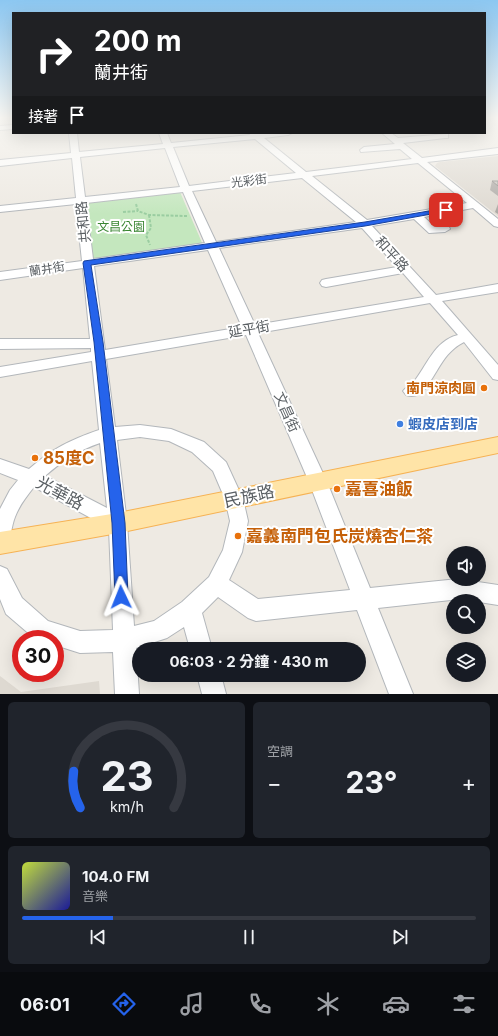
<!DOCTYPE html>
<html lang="zh-TW">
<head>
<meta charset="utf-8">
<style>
  :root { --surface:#171b24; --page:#20242c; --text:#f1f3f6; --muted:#9ea1a6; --line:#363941; --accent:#2563eb }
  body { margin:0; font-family:Inter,"Noto Sans TC",sans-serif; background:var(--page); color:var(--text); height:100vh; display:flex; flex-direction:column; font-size:15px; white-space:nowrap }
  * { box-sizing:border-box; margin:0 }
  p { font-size:13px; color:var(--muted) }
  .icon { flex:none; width:22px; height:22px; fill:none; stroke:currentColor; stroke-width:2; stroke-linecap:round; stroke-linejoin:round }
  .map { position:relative; height:694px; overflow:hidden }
  .details { display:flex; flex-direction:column; gap:8px; padding:8px; background:#0d0f14; flex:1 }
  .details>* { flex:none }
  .top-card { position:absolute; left:12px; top:12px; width:474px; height:122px; border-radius:0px; box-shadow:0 4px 16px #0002; background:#202124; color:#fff; overflow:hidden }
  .controls { position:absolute; left:446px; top:546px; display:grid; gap:8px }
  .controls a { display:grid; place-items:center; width:40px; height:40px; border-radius:50%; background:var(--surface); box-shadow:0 4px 16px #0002; font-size:20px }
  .speed { position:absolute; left:12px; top:630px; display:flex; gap:8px; font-size:20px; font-weight:700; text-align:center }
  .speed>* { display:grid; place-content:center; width:52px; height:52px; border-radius:50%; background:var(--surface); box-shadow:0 4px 16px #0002; line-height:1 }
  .speed .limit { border:6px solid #d22; background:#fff; color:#111 }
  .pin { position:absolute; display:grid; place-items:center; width:34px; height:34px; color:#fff; margin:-17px; border-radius:8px; box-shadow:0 2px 6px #0006 }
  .me { position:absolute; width:44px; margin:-22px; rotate:358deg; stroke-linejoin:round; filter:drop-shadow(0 0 3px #0008) }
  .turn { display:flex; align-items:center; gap:14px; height:84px; padding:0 16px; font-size:18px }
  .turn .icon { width:52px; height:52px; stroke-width:2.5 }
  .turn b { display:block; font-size:28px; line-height:34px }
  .then { display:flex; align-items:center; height:38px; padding:0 16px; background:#0003; gap:8px; font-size:15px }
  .big { font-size:30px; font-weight:700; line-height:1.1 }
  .details .card { flex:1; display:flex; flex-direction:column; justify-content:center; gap:6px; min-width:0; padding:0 14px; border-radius:6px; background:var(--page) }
  .details .dial { align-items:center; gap:0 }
  .dial svg { height:104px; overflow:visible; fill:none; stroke:var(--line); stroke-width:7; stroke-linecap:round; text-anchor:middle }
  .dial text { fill:var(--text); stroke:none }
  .song { display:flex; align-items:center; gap:12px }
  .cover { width:48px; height:48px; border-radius:6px; background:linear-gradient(135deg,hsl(70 70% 55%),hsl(240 70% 35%)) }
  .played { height:4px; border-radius:2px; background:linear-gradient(90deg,var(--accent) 20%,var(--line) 20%) }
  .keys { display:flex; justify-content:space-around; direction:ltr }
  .heat { display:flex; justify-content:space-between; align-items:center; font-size:22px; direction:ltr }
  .details .tiles { flex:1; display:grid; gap:8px; grid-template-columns:1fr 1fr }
  .card:last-child { grid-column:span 2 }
  .trip { position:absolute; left:132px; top:642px; width:234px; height:40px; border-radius:20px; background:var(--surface); box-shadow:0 4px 16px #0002; font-weight:700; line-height:40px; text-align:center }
  .tabs { display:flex; height:64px; justify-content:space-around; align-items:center; background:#090b0e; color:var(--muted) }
  .tabs .icon { width:28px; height:28px }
  .tabs .selected { color:var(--accent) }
  .tabs b { font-size:18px; color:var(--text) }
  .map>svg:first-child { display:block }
  .education { fill:#ded9d1 }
  .green { fill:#c4e7be }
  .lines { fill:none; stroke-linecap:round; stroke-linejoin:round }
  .minor-casing { stroke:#b3b7bb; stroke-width:2 }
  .major-casing { stroke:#f6b254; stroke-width:2 }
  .path { stroke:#9acda1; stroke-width:2; stroke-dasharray:3 1.5; stroke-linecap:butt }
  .minor { fill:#fff; fill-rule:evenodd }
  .major { fill:#ffe4a7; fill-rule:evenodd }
  .wall { fill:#ada9a5 }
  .building { fill:#c9c5c0; stroke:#8d8a86 }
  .route { fill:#2563eb; stroke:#184099 }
  .food-dot { fill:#e8710a; stroke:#fff; stroke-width:1.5 }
  .shop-dot { fill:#3f7fe0; stroke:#fff; stroke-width:1.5 }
  .labels { text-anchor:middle; stroke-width:4; stroke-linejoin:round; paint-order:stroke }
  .far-street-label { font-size:12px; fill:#5b6064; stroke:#fff }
  .far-park-label { font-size:12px; fill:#398531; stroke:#fff }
  .street-label { font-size:14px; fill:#5b6064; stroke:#fff }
  .food-label { font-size:14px; font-weight:bold; fill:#c56008; stroke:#fff; text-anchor:end }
  .shop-label { font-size:14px; font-weight:bold; fill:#366cbe; stroke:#fff; text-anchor:start }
  .near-food-label { font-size:17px; font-weight:bold; fill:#c56008; stroke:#fff; text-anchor:start }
  .near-street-label { font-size:17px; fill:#5b6064; stroke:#fff }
</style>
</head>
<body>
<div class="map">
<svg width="498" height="694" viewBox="0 0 498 694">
  <rect width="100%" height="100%" fill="#eeeae3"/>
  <g class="education">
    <polygon points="498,156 498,216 435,166 437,163 440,162"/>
    <polygon points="0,676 21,692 99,681 100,694 0,694"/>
  </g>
  <polygon class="green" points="174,192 180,192 203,245 92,260 85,202"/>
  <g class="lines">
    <g class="minor-casing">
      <g id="minor">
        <polygon points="13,125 13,129 0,130 0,126"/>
        <path d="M69 133H77L79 152 163 144 159 133H167L171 143 250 135 249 133H292L288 135 264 138 306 172 412 159 400 149 361 152 360 150 364 147 395 144 382 133H391L398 138 448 134V138H445L403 143 422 158 498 148V154L427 162 498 219V227L494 226 473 208 424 217 435 227H449L450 229 445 232 429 233 414 219 372 226 436 295 498 284V292L442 301 498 365V380L493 379 464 342C442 353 438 374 423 391 419 396 412 397 406 395L403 391C406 387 410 386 413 383 427 366 434 341 458 335L430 303 258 333 327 482 370 588 458 579 498 585V605L479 602V601L460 599 378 608 413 694H389L357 610 256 621 248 618 218 597 202 613 212 649H190L184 627 167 638 136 648 139 694H115L113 652 80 653 55 645V639L34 638 6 614 0 599V566L7 569 22 598 48 621 80 631 113 630 109 528 34 487C26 497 19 506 15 517 11 527 11 538 7 548L0 551V509L10 490 18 480 0 473V459L29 469C52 449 70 440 99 430L92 361 0 377V367L91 352V348L0 349V339H90L83 268 0 280V272L82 261 76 204 0 212V206L76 198 72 158 0 166V160L71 153ZM255 139 296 173 189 186 173 147ZM165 148 180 187 85 197 80 157ZM418 163 467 203 367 220 312 176ZM302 178 356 222 216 242 192 191ZM183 192 205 243 93 259 86 203ZM362 228 397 267 326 279 322 280 320 283 322 286 326 287 403 273 424 297 255 325 219 248ZM208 250 242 327 105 350 94 266ZM246 335 309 482 350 590 258 599 229 580 242 552 248 521 243 499 226 462 204 442 171 429 140 425 115 427 106 359ZM140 437 169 441 192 452 213 471 225 499 230 521 223 550 209 577 182 602 154 621 134 626 127 523 117 440ZM100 443 107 508 45 476C62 461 79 450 100 443Z"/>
        <polygon points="197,675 221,675 226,694 202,694"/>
      </g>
    </g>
    <g class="major-casing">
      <polygon id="major" points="498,437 498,453 118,533 0,554 0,532 118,513"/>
    </g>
    <g class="path">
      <polyline points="136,204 138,211 149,215 187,216"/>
      <polyline points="123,212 138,211"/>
      <polyline points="149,215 151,228 146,235 150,245"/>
    </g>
    <use href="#minor" class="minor"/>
    <use href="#major" class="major"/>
  </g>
  <g class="wall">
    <polygon points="492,181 498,181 498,196 490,190"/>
    <polygon points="498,204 498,214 495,212"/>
  </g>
  <polygon class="building" points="492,181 498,181 498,186"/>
  <linearGradient id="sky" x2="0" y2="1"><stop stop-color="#8cc7f1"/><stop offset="0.55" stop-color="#f7f6f2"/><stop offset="1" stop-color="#f7f6f2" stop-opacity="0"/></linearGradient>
  <rect width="498" height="214" fill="url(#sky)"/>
  <polygon class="route" points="446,208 449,210 448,211 365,226 91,265 103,342 125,523 128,597 126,601 121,603 117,601 115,597 112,523 94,342 83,263 84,261 365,222"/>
  <g class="food-dot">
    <circle cx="484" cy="388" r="4"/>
    <circle cx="35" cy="458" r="4"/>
    <circle cx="337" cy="489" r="4"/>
    <circle cx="238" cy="536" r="4"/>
  </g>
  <circle class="shop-dot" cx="400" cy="424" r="4"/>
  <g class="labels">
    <g class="far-street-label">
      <text transform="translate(249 181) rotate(-7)" y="4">光彩街</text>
      <text transform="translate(47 269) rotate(-9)" y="4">蘭井街</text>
    </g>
    <g class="far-park-label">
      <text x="121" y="231">文昌公園</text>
    </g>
    <g class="street-label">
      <text transform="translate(83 222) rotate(-96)" y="5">共和路</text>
      <text transform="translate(392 254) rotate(48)" y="5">和平路</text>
      <text transform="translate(249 329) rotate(-10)" y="5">延平街</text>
      <text transform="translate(287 412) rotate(66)" y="5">文昌街</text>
    </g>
    <g class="food-label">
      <text x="476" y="393">南門涼肉圓</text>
    </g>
    <g class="shop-label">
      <text x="408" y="429">蝦皮店到店</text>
    </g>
    <g class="near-food-label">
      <text x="43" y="464">85度C</text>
      <text x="345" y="495">嘉喜油飯</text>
      <text x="246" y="542">嘉義南門包氏炭燒杏仁茶</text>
    </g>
    <g class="near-street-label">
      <text transform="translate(60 493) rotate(28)" y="6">光華路</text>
      <text transform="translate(249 496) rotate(-12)" y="6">民族路</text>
    </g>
  </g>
</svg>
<div class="controls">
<a><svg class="icon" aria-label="sound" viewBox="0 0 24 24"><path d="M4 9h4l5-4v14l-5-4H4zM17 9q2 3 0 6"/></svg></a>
<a><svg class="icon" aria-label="search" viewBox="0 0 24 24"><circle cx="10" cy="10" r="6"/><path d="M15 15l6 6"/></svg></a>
<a><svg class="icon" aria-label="layers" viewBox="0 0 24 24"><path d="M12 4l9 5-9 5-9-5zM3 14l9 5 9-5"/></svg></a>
</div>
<div class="speed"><div class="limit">30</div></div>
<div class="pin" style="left:446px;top:210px;background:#d93025"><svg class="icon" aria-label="arrive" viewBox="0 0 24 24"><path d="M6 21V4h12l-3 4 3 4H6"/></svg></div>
<svg class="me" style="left:121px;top:597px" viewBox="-20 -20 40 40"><path d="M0-17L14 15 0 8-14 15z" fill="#2563eb" stroke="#fff" stroke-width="4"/></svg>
<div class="trip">06:03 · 2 分鐘 · 430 m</div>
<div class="top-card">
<div class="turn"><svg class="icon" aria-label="right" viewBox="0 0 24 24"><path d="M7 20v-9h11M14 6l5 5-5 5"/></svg><div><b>200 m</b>蘭井街</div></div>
<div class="then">接著<svg class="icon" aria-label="arrive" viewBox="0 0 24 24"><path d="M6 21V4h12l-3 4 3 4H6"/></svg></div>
</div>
</div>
<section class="details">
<div class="tiles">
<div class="card dial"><svg viewBox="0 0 100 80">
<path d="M14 69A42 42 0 1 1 86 69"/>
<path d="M14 69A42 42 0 0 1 9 41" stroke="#2563eb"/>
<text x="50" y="56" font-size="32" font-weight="700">23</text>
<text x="50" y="72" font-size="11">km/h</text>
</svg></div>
<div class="card"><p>空調</p>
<div class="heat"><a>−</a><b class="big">23°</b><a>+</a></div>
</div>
<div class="card">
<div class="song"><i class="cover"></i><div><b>104.0 FM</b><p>音樂</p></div></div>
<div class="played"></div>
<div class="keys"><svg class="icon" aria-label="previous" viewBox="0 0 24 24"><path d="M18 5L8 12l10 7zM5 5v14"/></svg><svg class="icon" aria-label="pause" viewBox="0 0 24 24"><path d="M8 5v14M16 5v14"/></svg><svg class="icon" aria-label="next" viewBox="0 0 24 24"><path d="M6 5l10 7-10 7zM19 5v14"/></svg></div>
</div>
</div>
</section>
<nav class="tabs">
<b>06:01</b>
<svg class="icon selected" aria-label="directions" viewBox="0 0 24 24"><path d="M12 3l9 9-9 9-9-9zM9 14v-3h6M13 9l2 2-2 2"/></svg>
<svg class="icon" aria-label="music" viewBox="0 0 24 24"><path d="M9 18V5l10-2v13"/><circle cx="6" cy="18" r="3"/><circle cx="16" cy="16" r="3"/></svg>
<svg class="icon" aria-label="phone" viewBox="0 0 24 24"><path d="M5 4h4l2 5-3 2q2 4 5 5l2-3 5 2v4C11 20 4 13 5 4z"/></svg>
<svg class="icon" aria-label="climate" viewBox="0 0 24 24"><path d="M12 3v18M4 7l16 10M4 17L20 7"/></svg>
<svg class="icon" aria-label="car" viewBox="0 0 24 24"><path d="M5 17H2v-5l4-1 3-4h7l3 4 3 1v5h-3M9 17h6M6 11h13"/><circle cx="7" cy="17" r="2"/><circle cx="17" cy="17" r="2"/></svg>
<svg class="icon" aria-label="filters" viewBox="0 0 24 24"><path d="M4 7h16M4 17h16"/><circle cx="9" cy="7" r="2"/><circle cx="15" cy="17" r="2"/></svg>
</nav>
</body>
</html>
